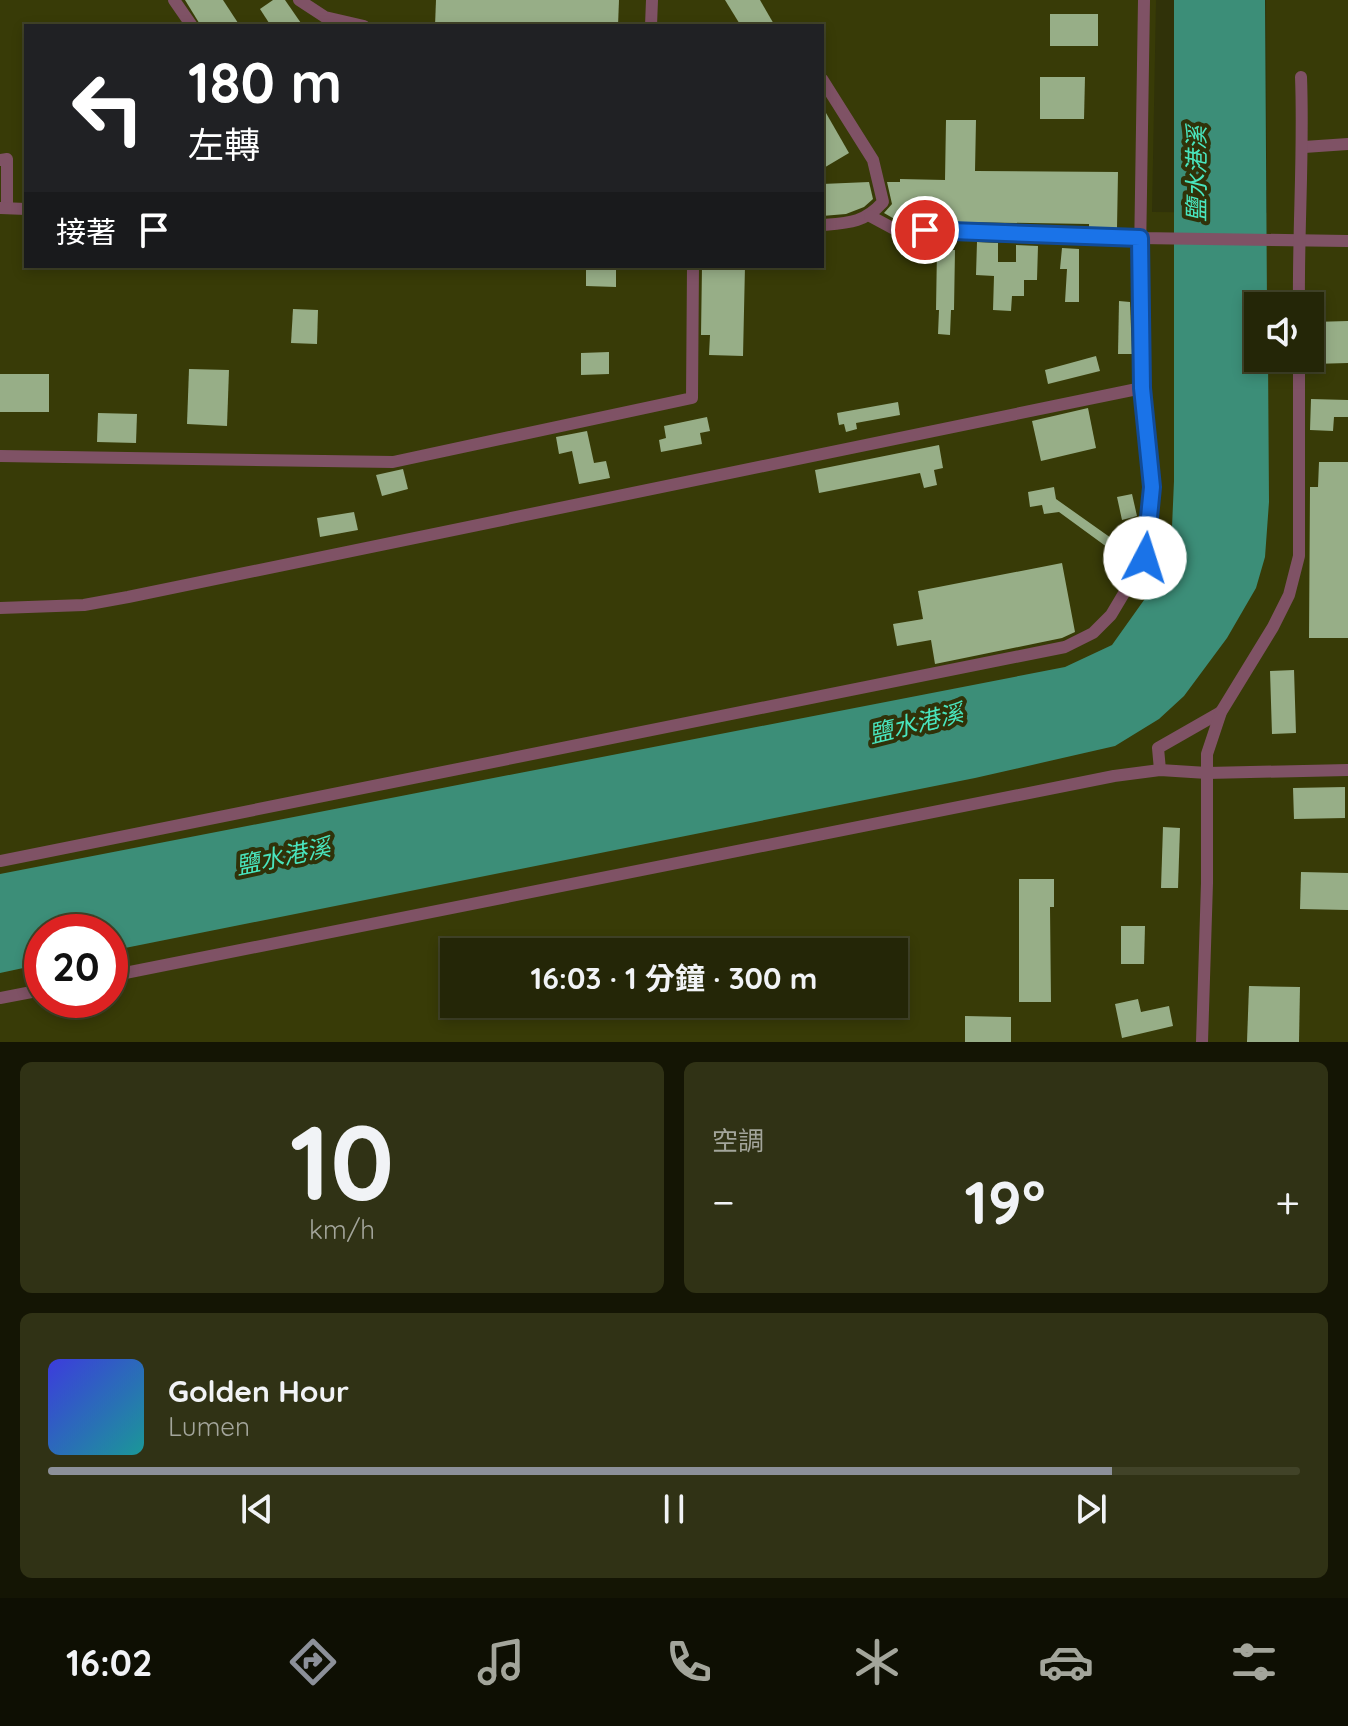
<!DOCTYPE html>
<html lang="zh-TW">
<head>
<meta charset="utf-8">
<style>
  :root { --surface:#242607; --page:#303215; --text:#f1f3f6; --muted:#a3a59b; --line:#414328; --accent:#8c9099 }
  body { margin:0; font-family:Quicksand,"Noto Sans TC",sans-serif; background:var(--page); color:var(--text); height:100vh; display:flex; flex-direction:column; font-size:30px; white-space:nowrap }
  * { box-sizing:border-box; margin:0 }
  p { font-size:26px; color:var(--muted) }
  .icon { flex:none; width:44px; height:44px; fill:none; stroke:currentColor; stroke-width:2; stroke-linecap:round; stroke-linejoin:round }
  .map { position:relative; height:1042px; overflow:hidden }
  .side { display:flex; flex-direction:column; gap:20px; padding:20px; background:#141504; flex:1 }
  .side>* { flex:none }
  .hud { position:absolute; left:24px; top:24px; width:800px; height:244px; border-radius:0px; box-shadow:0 4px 12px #0003,0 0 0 2px var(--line); background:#202124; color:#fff; overflow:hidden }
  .tools { position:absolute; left:1244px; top:292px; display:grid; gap:16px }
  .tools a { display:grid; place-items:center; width:80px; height:80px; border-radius:0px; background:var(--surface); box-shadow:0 4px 12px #0003,0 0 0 2px var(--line); font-size:40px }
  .speed { position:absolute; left:24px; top:914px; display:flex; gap:16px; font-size:40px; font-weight:700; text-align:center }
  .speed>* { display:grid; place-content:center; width:104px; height:104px; border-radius:50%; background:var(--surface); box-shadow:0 4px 12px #0003,0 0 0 2px var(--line); line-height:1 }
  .speed .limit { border:12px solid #d22; background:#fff; color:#111 }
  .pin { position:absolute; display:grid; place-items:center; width:68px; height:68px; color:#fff; margin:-34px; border:4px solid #fff; border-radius:50%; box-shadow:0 2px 8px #0007 }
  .me { position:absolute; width:88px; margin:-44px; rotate:5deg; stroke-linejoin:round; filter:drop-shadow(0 0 6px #0008) }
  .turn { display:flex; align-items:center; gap:28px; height:168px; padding:0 32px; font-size:36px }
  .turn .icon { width:104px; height:104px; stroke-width:2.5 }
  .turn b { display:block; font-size:56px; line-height:68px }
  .then { display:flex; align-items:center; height:76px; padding:0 32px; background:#0003; gap:16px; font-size:30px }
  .big { font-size:60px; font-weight:700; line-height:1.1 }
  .side .widget { flex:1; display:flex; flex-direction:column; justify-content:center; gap:12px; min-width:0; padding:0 28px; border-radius:12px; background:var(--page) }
  .side .dial { align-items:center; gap:0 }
  .dial b { font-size:104px; line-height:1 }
  .song { display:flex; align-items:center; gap:24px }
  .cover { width:96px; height:96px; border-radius:12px; background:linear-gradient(135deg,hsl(240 70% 55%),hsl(180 70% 35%)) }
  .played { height:8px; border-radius:4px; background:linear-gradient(90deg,var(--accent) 85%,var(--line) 85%) }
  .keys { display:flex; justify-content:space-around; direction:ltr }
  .heat { display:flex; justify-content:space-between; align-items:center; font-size:44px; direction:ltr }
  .side .tiles { flex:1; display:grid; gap:20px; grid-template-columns:1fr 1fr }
  .widget:last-child { grid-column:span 2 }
  .trip { position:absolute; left:440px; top:938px; width:468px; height:80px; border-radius:0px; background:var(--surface); box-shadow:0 4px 12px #0003,0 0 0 2px var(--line); font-weight:700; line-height:80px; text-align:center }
  .dock { display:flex; height:128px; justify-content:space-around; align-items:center; background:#0e0f03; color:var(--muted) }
  .dock .icon { width:56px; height:56px }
  .dock .current { color:var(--accent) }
  .dock b { font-size:36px; color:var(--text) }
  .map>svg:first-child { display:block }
  .built { fill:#383b07; fill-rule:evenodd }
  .water { fill:#3c8e78 }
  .building { fill:#97ae87 }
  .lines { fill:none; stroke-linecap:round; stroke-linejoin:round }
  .minor { stroke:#7f5265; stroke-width:12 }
  .route-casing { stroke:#114b97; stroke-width:20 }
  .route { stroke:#1a73e8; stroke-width:14 }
  .labels { text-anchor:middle; stroke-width:8; stroke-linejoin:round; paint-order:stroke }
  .water-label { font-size:24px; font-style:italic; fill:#49e5be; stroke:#303209 }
</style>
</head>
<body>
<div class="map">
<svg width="1348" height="1042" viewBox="0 0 1348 1042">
  <rect width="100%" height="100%" fill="#303209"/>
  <path class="built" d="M0 0H1156L1152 212 1267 213 1266 0H1348V1042H0ZM26 26H822V266H26ZM1258 306H1310V358H1258ZM42 932H110V1000H42ZM454 952H894V1004H454Z"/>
  <polygon class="water" points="1174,0 1265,0 1267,306 1258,306 1258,358 1268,358 1269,502 1265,557 1256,588 1227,638 1184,696 1159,719 1115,746 975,778 110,951 110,932 42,932 42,964 0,973 0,874 1065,667 1112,645 1149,593 1164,560 1172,527 1174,481"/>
  <g class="building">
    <polygon points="185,0 223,0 240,26 201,26"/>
    <polygon points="273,0 285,0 303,26 271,26 260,9"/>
    <polygon points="436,0 619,0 618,26 435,26"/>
    <polygon points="725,0 760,0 775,26 741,26"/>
    <rect x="1050" y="14" width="48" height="32"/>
    <polygon points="1040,77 1085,77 1084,119 1040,119"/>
    <polygon points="822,106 849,153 822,169"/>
    <polygon points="946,120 976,120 975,171 1118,172 1117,228 1089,227 1089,224 898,221 884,213 892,204 887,182 900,182 900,179 945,180"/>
    <polygon points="869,182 873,199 864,207 846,214 822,216 822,184"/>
    <polygon points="977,242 998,243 998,262 1016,262 1016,245 1038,246 1037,280 1024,280 1024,296 1012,296 1011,311 993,310 994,276 976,275"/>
    <polygon points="1062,248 1079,249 1079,302 1065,302 1067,269 1060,269"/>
    <polygon points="937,249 955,250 954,310 951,310 950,335 938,334 939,310 936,310"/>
    <polygon points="586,266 616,266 616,287 586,286"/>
    <polygon points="702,266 745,266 743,356 709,355 710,335 701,335"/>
    <polygon points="1119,301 1130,302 1132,354 1118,354"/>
    <polygon points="293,309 318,310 317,344 291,343"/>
    <polygon points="1348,321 1348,363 1313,364 1313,322"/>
    <polygon points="609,352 609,374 581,375 581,353"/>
    <polygon points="1096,356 1100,371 1048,384 1045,370"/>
    <polygon points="189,369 229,370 227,426 187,424"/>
    <rect x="0" y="374" width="49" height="38"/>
    <polygon points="1311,399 1348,400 1348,417 1334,417 1333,431 1310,430"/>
    <polygon points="898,402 900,415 856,423 857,429 846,432 844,424 839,425 837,413"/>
    <polygon points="1088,408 1096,448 1041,461 1032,421"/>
    <polygon points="98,413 137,414 136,443 97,442"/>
    <polygon points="707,417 710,431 700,433 702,444 661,452 659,440 666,438 664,426"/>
    <polygon points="587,431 594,463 606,461 610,478 579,484 572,451 559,454 556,437"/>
    <polygon points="939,445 943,468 934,470 937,485 924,488 920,473 819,493 815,470"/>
    <polygon points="1319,462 1348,462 1348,638 1309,638 1310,487 1318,487"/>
    <polygon points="403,469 408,489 382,496 376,475"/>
    <polygon points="1054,487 1056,499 1128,550 1134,548 1136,556 1127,571 1116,573 1111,550 1059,512 1044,514 1042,505 1030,507 1028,492"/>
    <polygon points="1132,494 1137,516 1122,520 1117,497"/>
    <polygon points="354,512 358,530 320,537 317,518"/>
    <polygon points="1062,563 1075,632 1062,638 935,664 931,640 897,646 893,624 923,619 918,591"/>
    <polygon points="1294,670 1296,733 1272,734 1270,671"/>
    <polygon points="1345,787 1345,818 1294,819 1293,788"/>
    <polygon points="1163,827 1180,828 1178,888 1161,888"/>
    <polygon points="1301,872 1348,873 1348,910 1300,909"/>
    <polygon points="1019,879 1054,879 1054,907 1050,907 1051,1002 1019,1002"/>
    <polygon points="1121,926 1145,926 1144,964 1121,964"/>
    <polygon points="1249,986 1300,987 1299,1042 1247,1042"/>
    <polygon points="1138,999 1141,1012 1169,1006 1173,1026 1122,1038 1115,1004"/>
    <polygon points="965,1016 1011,1017 1011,1042 965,1042"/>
  </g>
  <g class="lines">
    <g class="minor">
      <polyline points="174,0 192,26"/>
      <polyline points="299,0 325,17 364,26"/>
      <polyline points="651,26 652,0"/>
      <path d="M822 79 873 160 883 202C864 223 849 223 822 225"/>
      <polyline points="1304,147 1348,144"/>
      <polyline points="0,160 7,159 7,208"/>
      <polyline points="1,208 26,209"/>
      <polyline points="870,216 896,230 985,231 1140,238 1348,241"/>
      <path d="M1299 306C1298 229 1304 153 1301 77"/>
      <polyline points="0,456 393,462 692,398 693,266"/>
      <polyline points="0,608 84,605 128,597 1142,388"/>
      <polyline points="1160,770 1158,748 1221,712"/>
      <polyline points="0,861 1065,647 1093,633 1111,615 1145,558 1152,487 1142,388 1139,320 1144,0"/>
      <polyline points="110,976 1114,776 1160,770 1207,773 1348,770"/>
      <polyline points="0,998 42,990"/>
      <polyline points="1202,1042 1207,883 1207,754 1221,712 1273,627 1289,595 1299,556 1299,358"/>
    </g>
  </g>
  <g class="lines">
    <g class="route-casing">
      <polyline id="route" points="925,230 1140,238 1142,388 1152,487 1145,558"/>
    </g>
    <use href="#route" class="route"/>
  </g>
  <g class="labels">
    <g class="water-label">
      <text transform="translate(1197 174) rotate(-90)" y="8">鹽水港溪</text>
      <text transform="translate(916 724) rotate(-14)" y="8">鹽水港溪</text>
      <text transform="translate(283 857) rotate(-12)" y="8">鹽水港溪</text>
    </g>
  </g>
</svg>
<div class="tools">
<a><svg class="icon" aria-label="sound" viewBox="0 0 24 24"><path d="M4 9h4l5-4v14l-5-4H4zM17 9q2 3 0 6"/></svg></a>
</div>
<div class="speed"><div class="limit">20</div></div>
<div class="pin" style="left:925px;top:230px;background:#d93025"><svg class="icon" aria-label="arrive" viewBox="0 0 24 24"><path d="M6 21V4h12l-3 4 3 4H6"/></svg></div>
<svg class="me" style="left:1145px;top:558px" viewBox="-20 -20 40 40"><circle r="19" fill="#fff"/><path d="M0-13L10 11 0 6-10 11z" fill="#1a73e8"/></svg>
<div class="trip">16:03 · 1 分鐘 · 300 m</div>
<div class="hud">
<div class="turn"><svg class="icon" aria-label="left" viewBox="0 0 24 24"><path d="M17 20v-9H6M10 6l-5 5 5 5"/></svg><div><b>180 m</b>左轉</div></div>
<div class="then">接著<svg class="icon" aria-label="arrive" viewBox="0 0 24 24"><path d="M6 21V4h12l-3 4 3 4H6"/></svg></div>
</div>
</div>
<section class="side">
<div class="tiles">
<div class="widget dial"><b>10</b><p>km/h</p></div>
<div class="widget"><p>空調</p>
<div class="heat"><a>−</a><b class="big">19°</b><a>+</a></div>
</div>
<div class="widget">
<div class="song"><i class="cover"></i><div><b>Golden Hour</b><p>Lumen</p></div></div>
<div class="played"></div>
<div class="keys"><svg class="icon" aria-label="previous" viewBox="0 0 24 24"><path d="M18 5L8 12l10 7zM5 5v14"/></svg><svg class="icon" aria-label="pause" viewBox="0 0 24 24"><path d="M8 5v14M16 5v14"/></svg><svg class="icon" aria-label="next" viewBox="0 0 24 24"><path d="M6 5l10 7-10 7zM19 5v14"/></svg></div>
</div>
</div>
</section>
<nav class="dock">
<b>16:02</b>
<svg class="icon current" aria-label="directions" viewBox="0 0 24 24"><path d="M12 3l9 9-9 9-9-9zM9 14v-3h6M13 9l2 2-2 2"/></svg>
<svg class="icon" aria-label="music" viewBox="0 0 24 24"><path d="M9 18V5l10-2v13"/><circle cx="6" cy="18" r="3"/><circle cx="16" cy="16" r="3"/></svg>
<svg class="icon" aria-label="phone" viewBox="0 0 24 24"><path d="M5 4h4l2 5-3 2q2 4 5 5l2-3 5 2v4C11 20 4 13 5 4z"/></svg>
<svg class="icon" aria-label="climate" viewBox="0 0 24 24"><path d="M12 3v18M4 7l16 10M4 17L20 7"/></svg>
<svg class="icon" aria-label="car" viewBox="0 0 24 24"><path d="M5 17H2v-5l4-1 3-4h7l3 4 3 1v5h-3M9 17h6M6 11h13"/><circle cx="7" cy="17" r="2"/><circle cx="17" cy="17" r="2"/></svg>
<svg class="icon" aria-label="filters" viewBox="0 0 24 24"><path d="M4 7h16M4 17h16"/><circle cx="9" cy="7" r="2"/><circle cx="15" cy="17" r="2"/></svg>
</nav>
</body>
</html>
